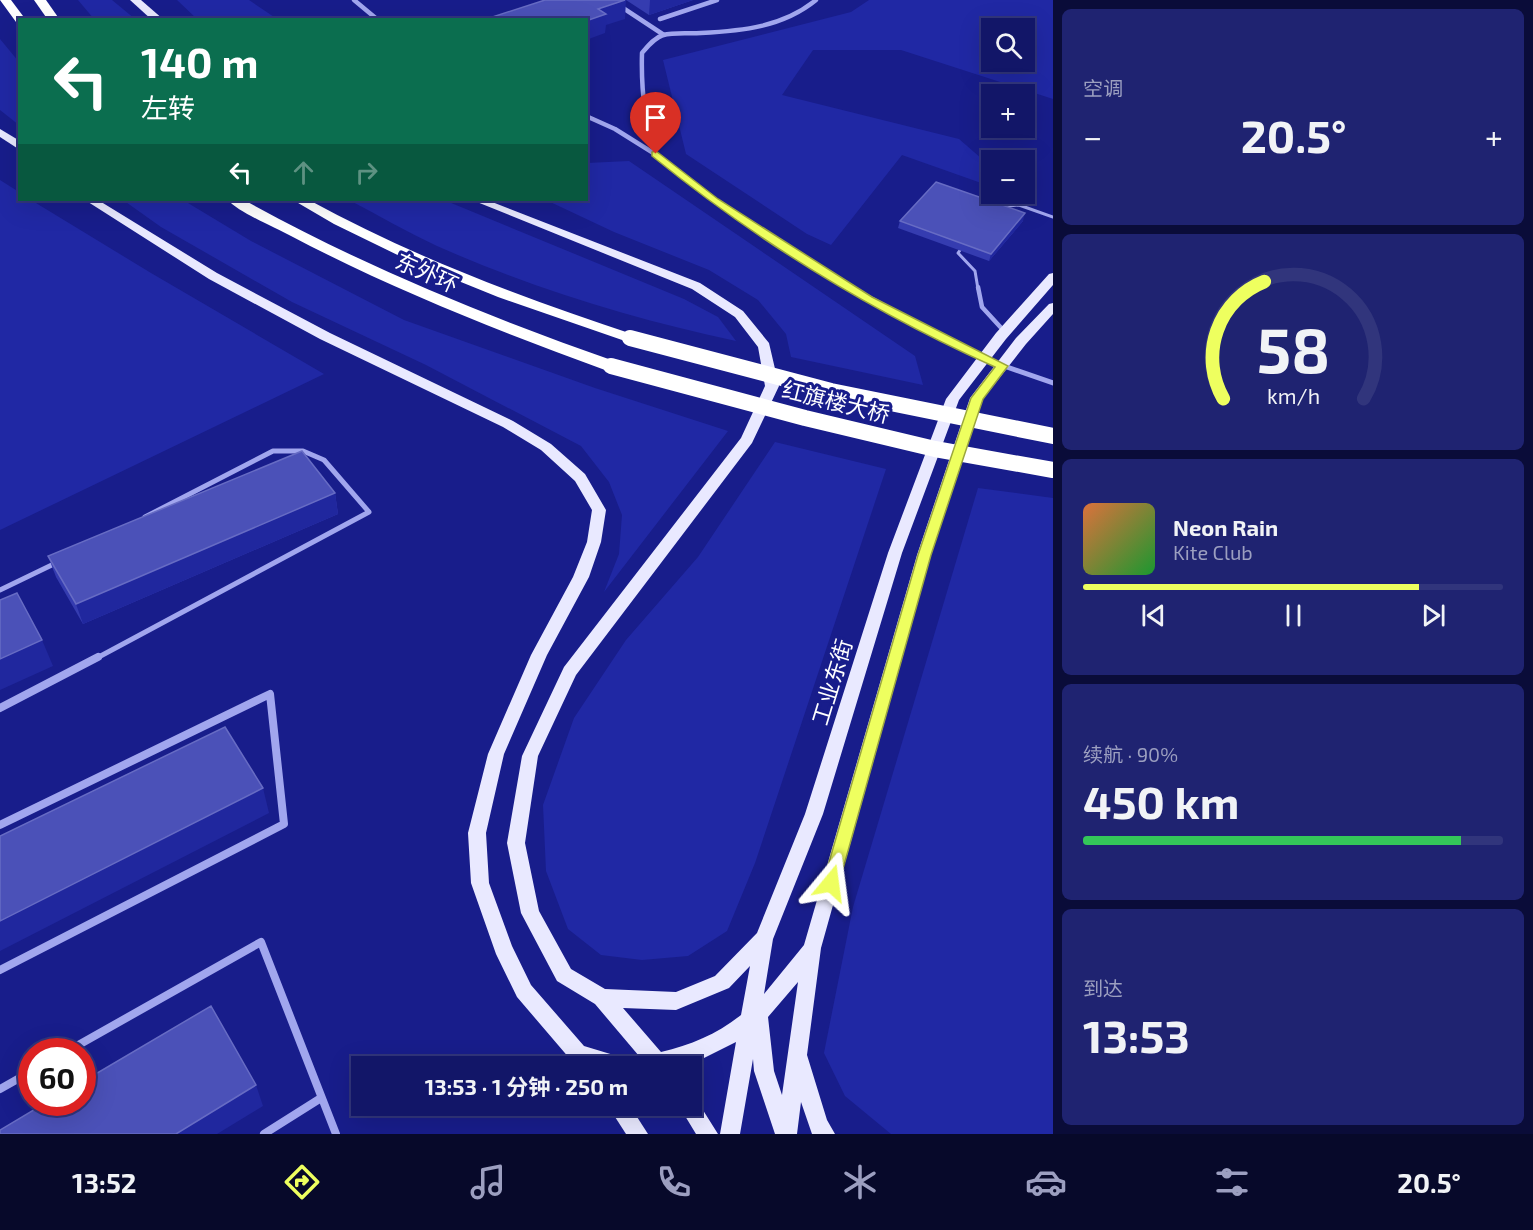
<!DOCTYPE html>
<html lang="zh">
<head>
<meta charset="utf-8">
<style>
  :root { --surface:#121668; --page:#1f2371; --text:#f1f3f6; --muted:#9c9fc0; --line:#31357c; --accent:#eeff5f }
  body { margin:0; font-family:"Exo 2","Noto Sans SC",sans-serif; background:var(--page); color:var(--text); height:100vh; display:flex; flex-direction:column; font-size:22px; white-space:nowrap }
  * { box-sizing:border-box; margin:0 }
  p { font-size:20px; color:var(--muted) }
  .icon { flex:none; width:33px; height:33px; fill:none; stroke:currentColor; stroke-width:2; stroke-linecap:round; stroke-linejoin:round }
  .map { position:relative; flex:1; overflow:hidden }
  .side { display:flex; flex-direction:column; gap:9px; padding:9px; background:#0a0c39; width:480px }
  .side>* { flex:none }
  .banner { position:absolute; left:18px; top:18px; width:570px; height:183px; border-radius:0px; box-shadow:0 6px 24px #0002,0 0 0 2px var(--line); background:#0b6e4f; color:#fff; overflow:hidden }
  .tools { position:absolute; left:981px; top:18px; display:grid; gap:12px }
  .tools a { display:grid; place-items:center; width:54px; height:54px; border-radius:0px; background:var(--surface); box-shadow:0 6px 24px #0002,0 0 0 2px var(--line); font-size:30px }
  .speed { position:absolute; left:18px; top:1038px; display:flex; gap:12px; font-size:30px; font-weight:700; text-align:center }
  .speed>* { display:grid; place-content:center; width:78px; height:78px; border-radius:50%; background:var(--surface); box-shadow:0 6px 24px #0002,0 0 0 2px var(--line); line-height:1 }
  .speed .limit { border:9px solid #d22; background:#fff; color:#111 }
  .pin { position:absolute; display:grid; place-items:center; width:51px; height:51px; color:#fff; margin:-62px -26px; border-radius:50% 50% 50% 0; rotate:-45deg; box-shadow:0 0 6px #0007 }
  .pin .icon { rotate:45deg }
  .me { position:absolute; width:66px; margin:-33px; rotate:16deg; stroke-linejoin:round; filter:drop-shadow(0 0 4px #0008) }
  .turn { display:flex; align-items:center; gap:21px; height:126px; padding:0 24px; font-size:27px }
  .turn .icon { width:78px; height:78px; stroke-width:2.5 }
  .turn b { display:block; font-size:42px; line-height:51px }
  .lanes { display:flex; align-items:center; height:57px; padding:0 24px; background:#0003; justify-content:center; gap:30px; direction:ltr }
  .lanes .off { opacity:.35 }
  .big { font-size:45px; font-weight:700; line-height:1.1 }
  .side .card { flex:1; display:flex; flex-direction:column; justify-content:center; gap:9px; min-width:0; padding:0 21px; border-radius:9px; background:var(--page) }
  .side .dial { align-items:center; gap:0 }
  .dial svg { height:156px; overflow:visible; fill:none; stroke:var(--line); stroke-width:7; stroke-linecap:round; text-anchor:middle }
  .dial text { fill:var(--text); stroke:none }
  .song { display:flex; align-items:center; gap:18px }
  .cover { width:72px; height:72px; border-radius:9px; background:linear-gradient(135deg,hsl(20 70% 55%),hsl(130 70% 35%)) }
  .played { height:6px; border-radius:3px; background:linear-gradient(90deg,var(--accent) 80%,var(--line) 80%) }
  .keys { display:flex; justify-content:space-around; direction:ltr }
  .heat { display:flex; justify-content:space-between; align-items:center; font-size:33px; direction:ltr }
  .charge { height:9px; border-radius:4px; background:linear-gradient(90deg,#34c759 90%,var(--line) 0) }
  .trip { position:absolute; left:351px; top:1056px; width:351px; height:60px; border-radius:0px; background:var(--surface); box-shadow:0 6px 24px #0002,0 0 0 2px var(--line); font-weight:700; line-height:60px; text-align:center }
  .dock { display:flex; height:96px; justify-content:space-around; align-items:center; background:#07092a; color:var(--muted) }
  .dock .icon { width:42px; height:42px }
  .dock .selected { color:var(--accent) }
  .dock b { font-size:27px; color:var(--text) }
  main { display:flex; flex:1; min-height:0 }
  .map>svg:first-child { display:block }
  .green { fill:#2028a4; fill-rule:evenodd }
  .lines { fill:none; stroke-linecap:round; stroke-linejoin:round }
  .lane-far1 { stroke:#a1a6ee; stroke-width:3 }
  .lane { stroke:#a1a6ee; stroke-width:4.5 }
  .street-far2 { stroke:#a1a6ee; stroke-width:4.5 }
  .street-far1 { stroke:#a1a6ee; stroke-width:5 }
  .street { stroke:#a1a6ee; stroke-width:8 }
  .primary { fill:#e9e9ff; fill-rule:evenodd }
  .highway { fill:#fff; fill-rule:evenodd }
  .highway-bridge { stroke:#fff; stroke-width:16 }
  .wall { fill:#353cb0 }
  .shaded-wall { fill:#20279e }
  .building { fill:#4b51b8; stroke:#676cc4; stroke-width:1.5 }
  .route { fill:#eeff5f; stroke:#9ba63e; stroke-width:1.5 }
  .labels { text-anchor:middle; stroke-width:6; stroke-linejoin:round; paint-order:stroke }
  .street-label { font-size:22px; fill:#fff; stroke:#181d8b }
</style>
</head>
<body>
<main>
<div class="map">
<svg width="1053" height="1134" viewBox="0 0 1053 1134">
  <rect width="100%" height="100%" fill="#181d8b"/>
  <g class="green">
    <polygon points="78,0 112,0 135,19 94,19"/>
    <polygon points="177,0 249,0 277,19 197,19"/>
    <path d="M869 0H1053V99L901 50H813L782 95 959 139 989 165 984 184 902 155 831 245 807 234 686 154 663 60 851 12ZM992 28H1024V62H992Z"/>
    <polygon points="0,39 19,62 19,125 0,110"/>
    <polygon points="629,161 915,356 923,385 791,357 786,334 758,300 709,270 614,232 546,200 586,200 587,163"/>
    <polygon points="0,180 19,192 20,200 31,200 151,273 324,374 0,530"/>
    <polygon points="123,200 183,200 251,241 404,320 595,388 728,431 604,592 619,554 622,515 609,482 581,446 426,365 292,302 161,227"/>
    <path d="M349 200H444L684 299 718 317 736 341C633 319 534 289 437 246 407 232 378 215 349 200Z"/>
    <polygon points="775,442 886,469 755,863 727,931 688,956 642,960 601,955 568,929 546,871 543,805 574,718 626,640 698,557"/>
    <polygon points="978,488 1053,498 1053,1134 891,1134 845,1096 824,1053 853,907"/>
  </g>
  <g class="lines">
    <g class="lane-far1">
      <polyline points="999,207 1019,205 1053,217"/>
      <polyline points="963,246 958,253 975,271 978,289"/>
    </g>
    <polyline class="lane" points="978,287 982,307 1004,331"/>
    <g class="street-far2">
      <polyline points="354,0 378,20"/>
      <polyline points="611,0 664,35"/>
      <polyline points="660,19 717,0"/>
      <polyline points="586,116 615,129 655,154 714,201 852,289"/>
      <path d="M655 153C644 120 641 87 642 53 648 46 654 38 663 35 675 32 689 34 701 33 742 31 783 27 816 0"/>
    </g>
    <g class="street-far1">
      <polyline points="849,287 984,359 1053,383"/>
      <polyline points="0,590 58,562"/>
      <polyline points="95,659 369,512 324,460 303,451 273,451 145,517"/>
    </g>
    <g class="street">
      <polyline points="0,708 98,657"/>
      <polyline points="0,825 270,694 284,824 0,970"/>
      <polyline points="66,1052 261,942 336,1134"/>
      <polyline points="0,1089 32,1071"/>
      <polyline points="264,1134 321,1098"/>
    </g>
    <g class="primary">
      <polygon points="130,0 141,0 164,20 152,20"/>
      <polygon points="0,129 20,141 20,150 0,137"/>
      <path d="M85 200H98L217 273 330 333 513 421 551 444 585 474 606 510 601 542 589 577 547 655 504 754 486 833 489 883 512 946 531 985 584 1046 617 1056H639L595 1004 557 981 521 913 507 843 522 756 564 667 741 438 765 386 758 347 735 317 692 289 472 200H487L700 283 743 311 769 343 779 386 752 443 576 675 538 756 525 843 539 911 571 969 605 989 676 992 715 976 757 933 805 814 888 553 946 399 996 333 1049 274 1053 273V285L1006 339 959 400 902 553 823 814 773 939 764 994 804 945 917 555 970 398 1016 338 1049 304 1053 303V314L1026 344 983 399 931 555 821 948 807 1055 827 1120 835 1134H812L801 1102 797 1134H775L754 1071 753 1059 740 1134H720L736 1042 704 1058 680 1066H576L517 997 496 954 471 883 468 833 488 754 531 655 573 577 587 542 592 510 575 481 541 450 503 427 320 339 209 279ZM750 966 741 1015C717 1034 691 1045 661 1052L623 1008 676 1010 729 988ZM798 982 782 1095 774 1071 768 1017Z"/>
      <polygon points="692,1097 696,1099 718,1134 696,1134 679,1106 692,1106"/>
      <polygon points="608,1106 630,1106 648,1134 626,1134"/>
    </g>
    <g class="highway">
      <polygon points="0,0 11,0 26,20 20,20 20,23 16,22"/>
      <polygon points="34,0 46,0 60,20 48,20"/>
      <path d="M228 200H244C363 266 488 317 617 362L619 366 617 370H605C498 331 392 289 291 236 276 228 238 212 228 200Z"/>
      <path d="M293 200H309C413 257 523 298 635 335L638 338 635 341H625L498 297 414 263 334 224Z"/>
    </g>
    <g class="highway-bridge">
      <polyline points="630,338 831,391 1053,436"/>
      <polyline points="611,366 805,418 935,449 1053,470"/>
    </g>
  </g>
  <g class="wall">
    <polygon points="626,0 693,0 649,15"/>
    <polygon points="900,221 1023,221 989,261 898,228"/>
    <polygon points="335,493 338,514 83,624 56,577 48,556"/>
  </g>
  <g class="shaded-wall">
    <polygon points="626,0 625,19 606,25 605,33 586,40 586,21 598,9"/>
    <polygon points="650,0 693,0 649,15"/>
    <polygon points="1025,213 1023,221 989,261 991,254"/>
    <polygon points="335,493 338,514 83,624 76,604"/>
    <polygon points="42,640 53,666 0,690 0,659"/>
    <polygon points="263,788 269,813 0,951 0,921"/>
    <polygon points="256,1085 263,1106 217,1134 176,1134"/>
  </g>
  <g class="building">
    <polygon points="545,0 625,0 598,9 606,14 586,21 586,20 487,20 486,19"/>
    <polygon points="936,182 1025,213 991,254 900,221"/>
    <polygon points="302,451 335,493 76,604 48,556"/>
    <polygon points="17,593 42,640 0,659 0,600"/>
    <polygon points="225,727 263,788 0,921 0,836"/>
    <polygon points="211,1006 256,1085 176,1134 0,1134 0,1130 47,1102 82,1102 82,1082"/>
  </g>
  <path class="route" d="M656 151 718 199 872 297 1008 366 983 399 931 555 839 883 837 888 831 890 825 888 823 883 918 555 971 398 995 367C872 312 757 241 652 156V152Z"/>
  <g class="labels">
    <g class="street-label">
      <text transform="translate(427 273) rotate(24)" y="8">东外环</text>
      <text transform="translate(836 402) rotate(14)" y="8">红旗楼大桥</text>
      <text transform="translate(832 682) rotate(-73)" y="8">工业东街</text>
    </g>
  </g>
</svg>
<div class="tools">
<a><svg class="icon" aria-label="search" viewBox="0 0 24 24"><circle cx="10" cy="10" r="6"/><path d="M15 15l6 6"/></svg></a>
<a>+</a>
<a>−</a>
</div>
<div class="speed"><div class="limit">60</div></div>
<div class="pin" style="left:656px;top:154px;background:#d93025"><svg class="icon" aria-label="arrive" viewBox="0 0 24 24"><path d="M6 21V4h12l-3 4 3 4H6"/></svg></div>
<svg class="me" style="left:831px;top:883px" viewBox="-20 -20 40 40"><path d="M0-17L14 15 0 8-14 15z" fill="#eeff5f" stroke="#fff" stroke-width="4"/></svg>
<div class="trip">13:53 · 1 分钟 · 250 m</div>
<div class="banner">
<div class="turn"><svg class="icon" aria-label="left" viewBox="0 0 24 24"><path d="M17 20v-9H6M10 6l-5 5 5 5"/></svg><div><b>140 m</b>左转</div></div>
<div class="lanes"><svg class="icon" aria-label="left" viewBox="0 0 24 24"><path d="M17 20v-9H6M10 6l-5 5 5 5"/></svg><svg class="icon off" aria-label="ahead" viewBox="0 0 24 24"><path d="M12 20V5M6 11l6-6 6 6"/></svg><svg class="icon off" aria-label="right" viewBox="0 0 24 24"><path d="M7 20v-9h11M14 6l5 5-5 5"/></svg></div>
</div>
</div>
<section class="side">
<div class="card"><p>空调</p>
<div class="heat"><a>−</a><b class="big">20.5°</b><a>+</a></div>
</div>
<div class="card dial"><svg viewBox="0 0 100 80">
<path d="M14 69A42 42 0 1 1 86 69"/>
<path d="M14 69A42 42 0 0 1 35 9" stroke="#eeff5f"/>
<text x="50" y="56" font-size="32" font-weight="700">58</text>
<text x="50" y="72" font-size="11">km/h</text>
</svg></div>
<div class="card">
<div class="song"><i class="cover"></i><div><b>Neon Rain</b><p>Kite Club</p></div></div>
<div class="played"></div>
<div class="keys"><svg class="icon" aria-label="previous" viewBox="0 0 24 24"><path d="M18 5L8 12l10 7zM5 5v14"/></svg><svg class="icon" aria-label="pause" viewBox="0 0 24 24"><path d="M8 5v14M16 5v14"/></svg><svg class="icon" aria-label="next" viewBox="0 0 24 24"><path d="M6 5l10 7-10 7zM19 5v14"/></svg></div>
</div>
<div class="card"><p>续航 · 90%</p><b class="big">450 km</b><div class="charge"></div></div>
<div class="card"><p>到达</p><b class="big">13:53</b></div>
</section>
</main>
<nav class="dock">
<b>13:52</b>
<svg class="icon selected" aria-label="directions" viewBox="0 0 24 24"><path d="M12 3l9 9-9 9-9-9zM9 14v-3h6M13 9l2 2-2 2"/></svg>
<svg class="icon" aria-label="music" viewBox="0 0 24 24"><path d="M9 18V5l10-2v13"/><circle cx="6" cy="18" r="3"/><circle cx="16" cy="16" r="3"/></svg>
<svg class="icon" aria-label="phone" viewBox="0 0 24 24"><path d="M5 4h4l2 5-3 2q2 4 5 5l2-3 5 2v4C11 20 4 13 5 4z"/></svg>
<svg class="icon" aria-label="climate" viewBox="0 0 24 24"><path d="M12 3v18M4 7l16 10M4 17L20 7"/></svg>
<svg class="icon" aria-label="car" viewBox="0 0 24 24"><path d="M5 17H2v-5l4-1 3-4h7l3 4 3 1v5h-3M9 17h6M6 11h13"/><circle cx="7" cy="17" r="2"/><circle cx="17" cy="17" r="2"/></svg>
<svg class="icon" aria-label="filters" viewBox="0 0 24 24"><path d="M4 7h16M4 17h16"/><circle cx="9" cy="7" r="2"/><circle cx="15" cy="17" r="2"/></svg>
<b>20.5°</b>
</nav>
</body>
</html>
